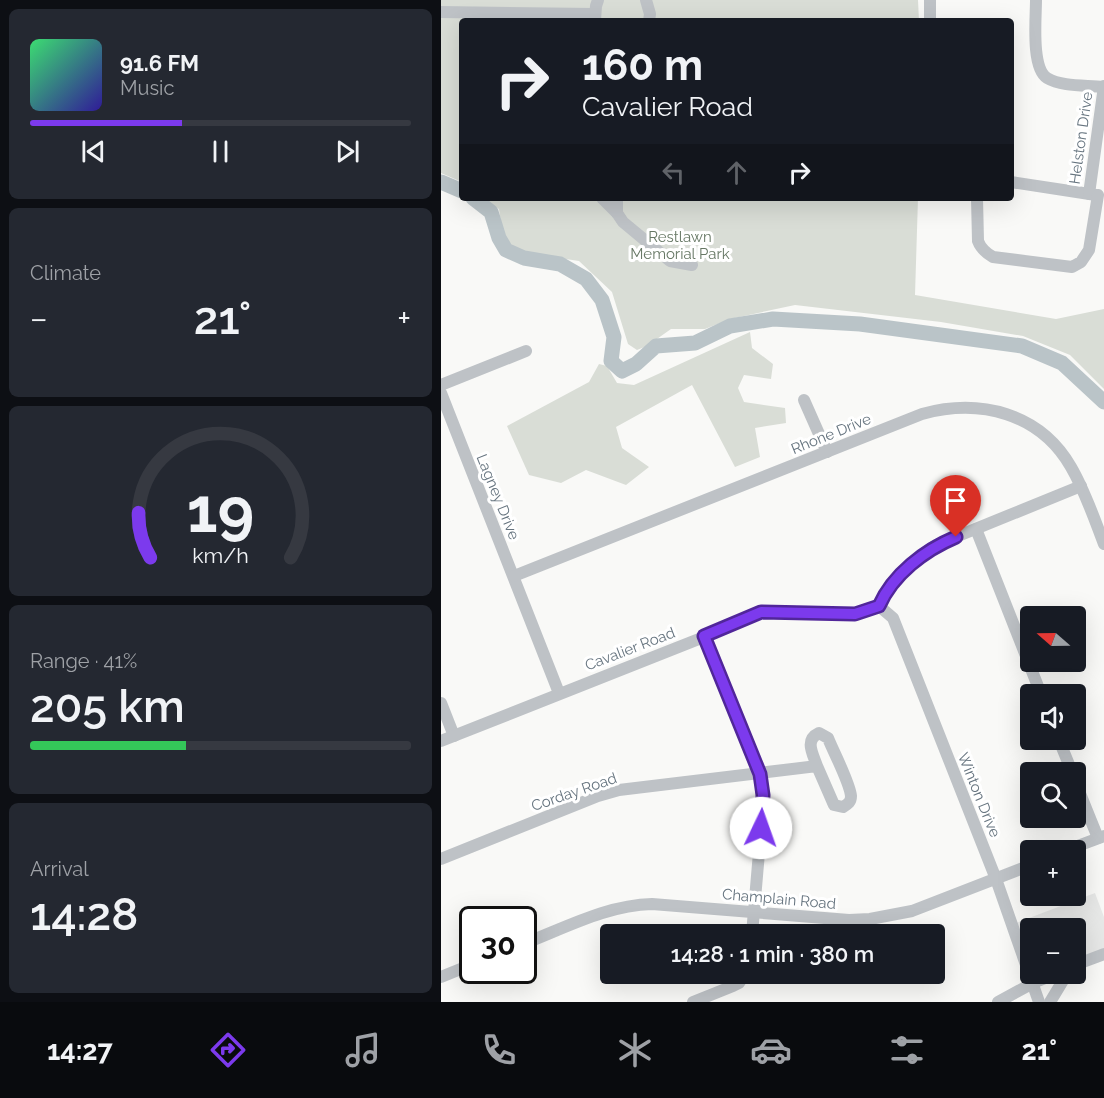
<!DOCTYPE html>
<html lang="en">
<head>
<meta charset="utf-8">
<style>
  :root { --surface:#171b24; --page:#242831; --text:#f1f3f6; --muted:#9ea1a6; --line:#363941; --accent:#7c3aed }
  body { margin:0; font-family:Raleway,sans-serif; background:var(--page); color:var(--text); height:100vh; display:flex; flex-direction:column; font-size:22px; white-space:nowrap }
  * { box-sizing:border-box; margin:0 }
  p { font-size:20px; color:var(--muted) }
  .icon { flex:none; width:33px; height:33px; fill:none; stroke:currentColor; stroke-width:2; stroke-linecap:round; stroke-linejoin:round }
  .map { position:relative; flex:1; overflow:hidden }
  .drawer { display:flex; flex-direction:column; gap:9px; padding:9px; background:#0d0f14; width:441px }
  .drawer>* { flex:none }
  .banner { position:absolute; left:18px; top:18px; width:555px; height:183px; border-radius:6px; box-shadow:0 6px 24px #0002; background:#171b24; color:var(--text); overflow:hidden }
  .needle { width:39px; rotate:290deg }
  .fabs { position:absolute; left:579px; top:606px; display:grid; gap:12px }
  .fabs a { display:grid; place-items:center; width:66px; height:66px; border-radius:6px; background:var(--surface); box-shadow:0 6px 24px #0002; font-size:30px }
  .speed { position:absolute; left:18px; top:906px; display:flex; gap:12px; font-size:30px; font-weight:700; text-align:center }
  .speed>* { display:grid; place-content:center; width:78px; height:78px; border-radius:50%; background:var(--surface); box-shadow:0 6px 24px #0002; line-height:1 }
  .speed .limit { border:3px solid #111; border-radius:9px; background:#fff; color:#111 }
  .pin { position:absolute; display:grid; place-items:center; width:51px; height:51px; color:#fff; margin:-62px -26px; border-radius:50% 50% 50% 0; rotate:-45deg; box-shadow:0 0 6px #0007 }
  .pin .icon { rotate:45deg }
  .me { position:absolute; width:66px; margin:-33px; rotate:3deg; stroke-linejoin:round; filter:drop-shadow(0 0 4px #0008) }
  .turn { display:flex; align-items:center; gap:21px; height:126px; padding:0 24px; font-size:27px }
  .turn .icon { width:78px; height:78px; stroke-width:2.5 }
  .turn b { display:block; font-size:42px; line-height:51px }
  .lanes { display:flex; align-items:center; height:57px; padding:0 24px; background:#0003; justify-content:center; gap:30px; direction:ltr }
  .lanes .off { opacity:.35 }
  .big { font-size:45px; font-weight:600; line-height:1.1 }
  .drawer .card { flex:1; display:flex; flex-direction:column; justify-content:center; gap:9px; min-width:0; padding:0 21px; border-radius:9px; background:var(--page) }
  .drawer .dial { align-items:center; gap:0 }
  .dial svg { height:156px; overflow:visible; fill:none; stroke:var(--line); stroke-width:7; stroke-linecap:round; text-anchor:middle }
  .dial text { fill:var(--text); stroke:none }
  .song { display:flex; align-items:center; gap:18px }
  .cover { width:72px; height:72px; border-radius:9px; background:linear-gradient(135deg,hsl(140 70% 55%),hsl(250 70% 35%)) }
  .played { height:6px; border-radius:3px; background:linear-gradient(90deg,var(--accent) 40%,var(--line) 40%) }
  .keys { display:flex; justify-content:space-around; direction:ltr }
  .heat { display:flex; justify-content:space-between; align-items:center; font-size:33px; direction:ltr }
  .charge { height:9px; border-radius:4px; background:linear-gradient(90deg,#34c759 41%,var(--line) 0) }
  .trip { position:absolute; left:159px; top:924px; width:345px; height:60px; border-radius:6px; background:var(--surface); box-shadow:0 6px 24px #0002; font-weight:600; line-height:60px; text-align:center }
  .tabs { display:flex; height:96px; justify-content:space-around; align-items:center; background:#090b0e; color:var(--muted) }
  .tabs .icon { width:42px; height:42px }
  .tabs .active { color:var(--accent) }
  .tabs b { font-size:27px; color:var(--text) }
  main { display:flex; flex:1; min-height:0 }
  .map>svg:first-child { display:block }
  .built { fill:#e7e8e7 }
  .green { fill:#d9ddd6 }
  .lines { fill:none; stroke-linecap:round; stroke-linejoin:round }
  .river { stroke:#bac4c8; stroke-width:15 }
  .minor { stroke:#bec2c6; stroke-width:12 }
  .route-casing { stroke:#51269a; stroke-width:15 }
  .route { stroke:#7c3aed; stroke-width:10 }
  .labels { text-anchor:middle; stroke-width:6; stroke-linejoin:round; paint-order:stroke }
  .street-label { font-size:15px; fill:#66747f; stroke:#fff }
  .park-label { font-size:15px; fill:#677865; stroke:#fff }
</style>
</head>
<body>
<main>
<section class="drawer">
<div class="card">
<div class="song"><i class="cover"></i><div><b>91.6 FM</b><p>Music</p></div></div>
<div class="played"></div>
<div class="keys"><svg class="icon" aria-label="previous" viewBox="0 0 24 24"><path d="M18 5L8 12l10 7zM5 5v14"/></svg><svg class="icon" aria-label="pause" viewBox="0 0 24 24"><path d="M8 5v14M16 5v14"/></svg><svg class="icon" aria-label="next" viewBox="0 0 24 24"><path d="M6 5l10 7-10 7zM19 5v14"/></svg></div>
</div>
<div class="card"><p>Climate</p>
<div class="heat"><a>−</a><b class="big">21°</b><a>+</a></div>
</div>
<div class="card dial"><svg viewBox="0 0 100 80">
<path d="M14 69A42 42 0 1 1 86 69"/>
<path d="M14 69A42 42 0 0 1 8 46" stroke="#7c3aed"/>
<text x="50" y="56" font-size="32" font-weight="700">19</text>
<text x="50" y="72" font-size="11">km/h</text>
</svg></div>
<div class="card"><p>Range · 41%</p><b class="big">205 km</b><div class="charge"></div></div>
<div class="card"><p>Arrival</p><b class="big">14:28</b></div>
</section>
<div class="map">
<svg width="663" height="1002" viewBox="0 0 663 1002">
  <rect width="100%" height="100%" fill="#f9f9f7"/>
  <polygon class="built" points="654,893 663,917 663,950 635,961 634,928 590,928 589,965 575,923"/>
  <g class="green">
    <polygon points="0,0 477,0 478,21 21,21 21,182 0,173"/>
    <polygon points="42,198 477,198 474,295 615,319 663,309 663,389 629,355 582,336 500,322 354,305 289,319 264,329 230,329 206,346 196,350 187,344 171,292 138,261 78,252 67,247 62,238 58,209"/>
    <polygon points="309,332 311,348 332,364 330,379 303,375 297,388 303,402 344,408 345,423 314,428 319,457 294,467 251,385 175,427 181,448 208,467 185,485 145,470 120,483 88,475 66,426 148,382 158,364 166,366 176,383 193,385"/>
  </g>
  <g class="lines">
    <g class="river">
      <polyline points="0,182 21,191"/>
      <polyline points="32,198 50,212 58,238 65,250 83,258 119,264 145,279 161,300 173,337 170,361 181,371 195,364 215,346 254,343 289,326 332,319 419,324 581,346 621,363 663,402"/>
    </g>
    <g class="minor">
      <polyline points="205,0 209,14 208,21"/>
      <polyline points="489,0 489,21"/>
      <path d="M595 0C595 18 590 68 606 78 621 87 645 85 662 87"/>
      <polyline points="0,12 153,14"/>
      <polyline points="154,20 155,6 157,0"/>
      <polyline points="570,182 655,195"/>
      <polyline points="648,194 663,86"/>
      <polyline points="161,198 176,213"/>
      <polyline points="176,198 176,213 182,222 229,261 251,265"/>
      <path d="M536 198 537 241C540 249 545 253 552 257L631 267 640 262 648 250 657 195"/>
      <polyline points="0,385 85,351"/>
      <polyline points="0,393 118,693"/>
      <polyline points="363,400 386,452"/>
      <polyline points="535,529 600,694"/>
      <path d="M73 576 481 414C539 398 599 413 630 467 644 491 653 518 663 544"/>
      <polyline points="438,606 452,618 555,879 598,1002"/>
      <polyline points="263,637 319,774 322,806 311,934"/>
      <polyline points="0,703 13,736"/>
      <polyline points="618,740 631,772"/>
      <path d="M0 741 263 637 314 614 320 612 414 614 438 606C449 581 473 559 495 545L640 486"/>
      <polyline points="634,781 657,838"/>
      <polyline points="626,850 663,836"/>
      <path d="M0 859 157 796 178 790 376 766 393 805 402 807C407 804 410 802 410 796 409 783 392 751 387 738L378 733C363 740 372 754 376 766"/>
      <path d="M82 944C124 928 166 905 211 904L408 920 429 919 471 911 590 865"/>
      <polyline points="634,965 663,954"/>
      <polyline points="0,977 32,964"/>
      <polyline points="252,1002 292,986 298,983 304,974"/>
      <polyline points="557,1002 592,983 614,974"/>
      <polyline points="609,1002 626,974"/>
    </g>
  </g>
  <g class="lines">
    <g class="route-casing">
      <path id="route" d="M320 828 322 795 319 774 263 636 320 612 414 614 438 606C452 574 484 550 515 537"/>
    </g>
    <use href="#route" class="route"/>
  </g>
  <g class="labels">
    <g class="street-label">
      <text transform="translate(640 138) rotate(-82)" y="5">Helston Drive</text>
      <text transform="translate(390 434) rotate(-22)" y="5">Rhone Drive</text>
      <text transform="translate(57 497) rotate(68)" y="5">Lagney Drive</text>
      <text transform="translate(189 649) rotate(-21)" y="5">Cavalier Road</text>
      <text transform="translate(133 792) rotate(-19)" y="5">Corday Road</text>
      <text transform="translate(538 795) rotate(68)" y="5">Winton Drive</text>
      <text transform="translate(338 899) rotate(5)" y="5">Champlain Road</text>
    </g>
    <g class="park-label">
      <text x="239" y="242">Restlawn<tspan x="239" dy="17">Memorial Park</tspan></text>
    </g>
  </g>
</svg>
<div class="fabs">
<a><svg class="needle" viewBox="-14 -14 28 28"><path d="M0-13l5 13h-10z" fill="#e53935"/><path d="M0 13l5-13h-10z" fill="#9ea1a6"/></svg></a>
<a><svg class="icon" aria-label="sound" viewBox="0 0 24 24"><path d="M4 9h4l5-4v14l-5-4H4zM17 9q2 3 0 6"/></svg></a>
<a><svg class="icon" aria-label="search" viewBox="0 0 24 24"><circle cx="10" cy="10" r="6"/><path d="M15 15l6 6"/></svg></a>
<a>+</a>
<a>−</a>
</div>
<div class="speed"><div class="limit">30</div></div>
<div class="pin" style="left:515px;top:537px;background:#d93025"><svg class="icon" aria-label="arrive" viewBox="0 0 24 24"><path d="M6 21V4h12l-3 4 3 4H6"/></svg></div>
<svg class="me" style="left:320px;top:828px" viewBox="-20 -20 40 40"><circle r="19" fill="#fff"/><path d="M0-13L10 11 0 6-10 11z" fill="#7c3aed"/></svg>
<div class="trip">14:28 · 1 min · 380 m</div>
<div class="banner">
<div class="turn"><svg class="icon" aria-label="right" viewBox="0 0 24 24"><path d="M7 20v-9h11M14 6l5 5-5 5"/></svg><div><b>160 m</b>Cavalier Road</div></div>
<div class="lanes"><svg class="icon off" aria-label="left" viewBox="0 0 24 24"><path d="M17 20v-9H6M10 6l-5 5 5 5"/></svg><svg class="icon off" aria-label="ahead" viewBox="0 0 24 24"><path d="M12 20V5M6 11l6-6 6 6"/></svg><svg class="icon" aria-label="right" viewBox="0 0 24 24"><path d="M7 20v-9h11M14 6l5 5-5 5"/></svg></div>
</div>
</div>
</main>
<nav class="tabs">
<b>14:27</b>
<svg class="icon active" aria-label="directions" viewBox="0 0 24 24"><path d="M12 3l9 9-9 9-9-9zM9 14v-3h6M13 9l2 2-2 2"/></svg>
<svg class="icon" aria-label="music" viewBox="0 0 24 24"><path d="M9 18V5l10-2v13"/><circle cx="6" cy="18" r="3"/><circle cx="16" cy="16" r="3"/></svg>
<svg class="icon" aria-label="phone" viewBox="0 0 24 24"><path d="M5 4h4l2 5-3 2q2 4 5 5l2-3 5 2v4C11 20 4 13 5 4z"/></svg>
<svg class="icon" aria-label="climate" viewBox="0 0 24 24"><path d="M12 3v18M4 7l16 10M4 17L20 7"/></svg>
<svg class="icon" aria-label="car" viewBox="0 0 24 24"><path d="M5 17H2v-5l4-1 3-4h7l3 4 3 1v5h-3M9 17h6M6 11h13"/><circle cx="7" cy="17" r="2"/><circle cx="17" cy="17" r="2"/></svg>
<svg class="icon" aria-label="filters" viewBox="0 0 24 24"><path d="M4 7h16M4 17h16"/><circle cx="9" cy="7" r="2"/><circle cx="15" cy="17" r="2"/></svg>
<b>21°</b>
</nav>
</body>
</html>
